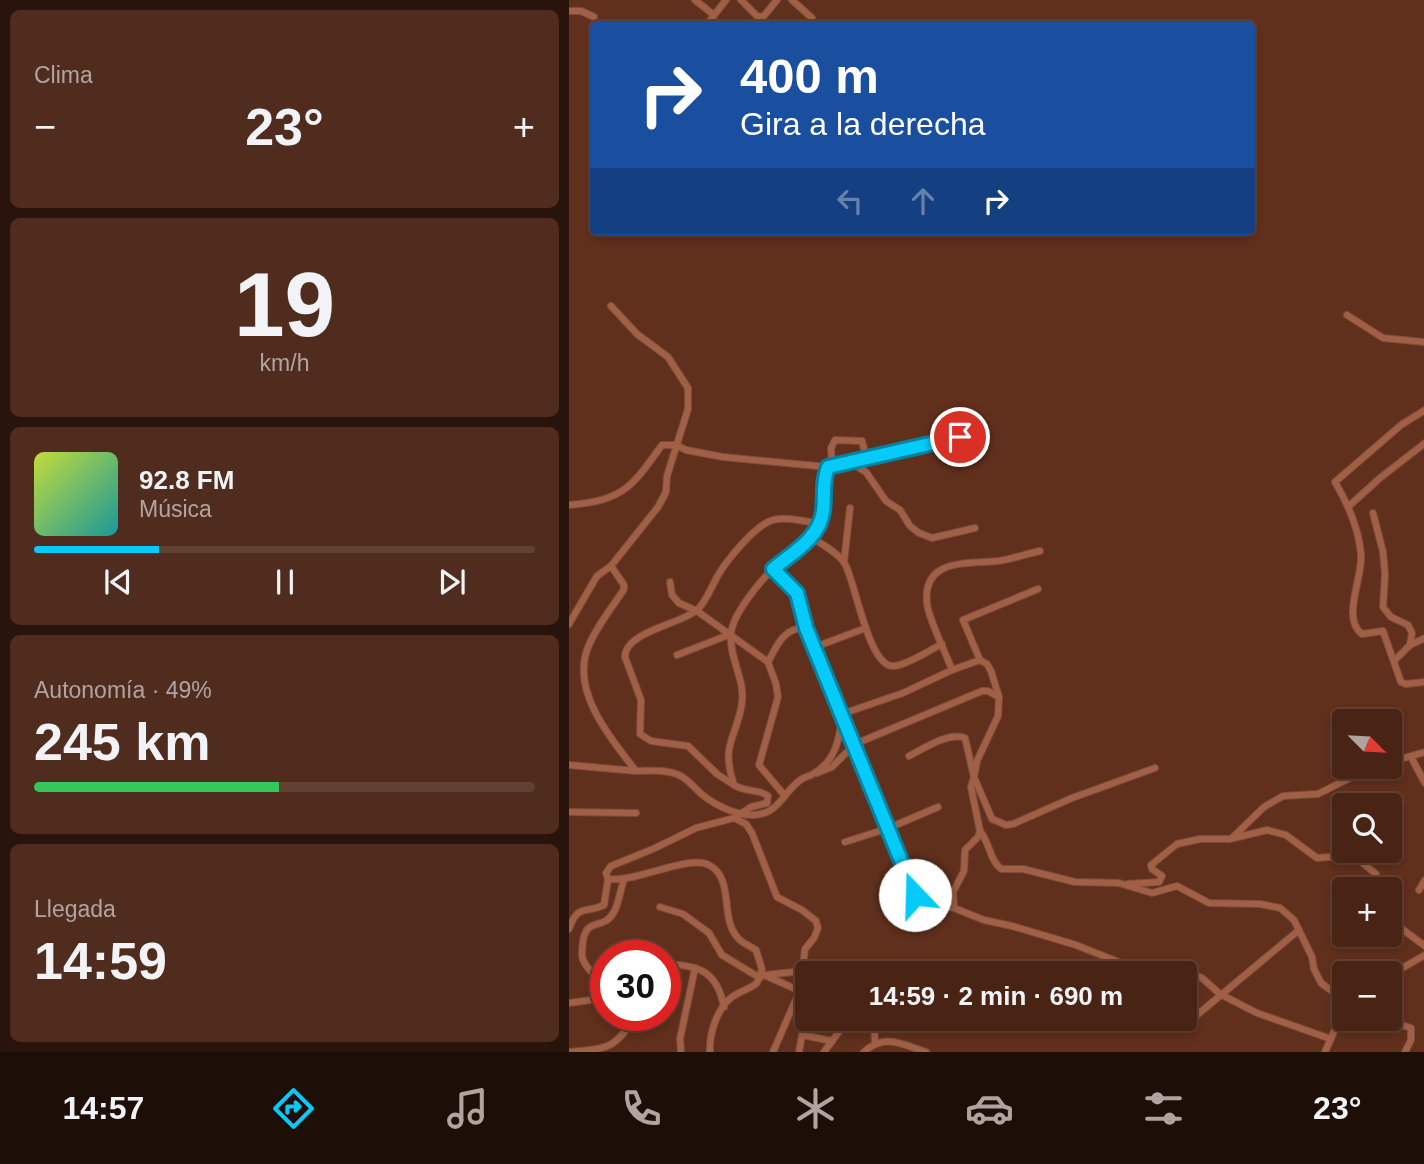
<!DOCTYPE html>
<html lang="es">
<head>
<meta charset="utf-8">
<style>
  :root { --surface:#492415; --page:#502c1e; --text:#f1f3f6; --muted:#b1a4a0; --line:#614134; --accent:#06cbf9 }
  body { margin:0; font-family:Helvetica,sans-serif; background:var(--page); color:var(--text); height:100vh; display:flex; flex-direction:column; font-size:26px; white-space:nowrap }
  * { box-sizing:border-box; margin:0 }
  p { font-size:23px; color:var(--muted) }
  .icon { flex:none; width:38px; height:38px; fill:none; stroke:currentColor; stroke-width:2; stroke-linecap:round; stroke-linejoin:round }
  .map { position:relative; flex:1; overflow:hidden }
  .sheet { display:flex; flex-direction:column; gap:10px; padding:10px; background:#28140c; width:569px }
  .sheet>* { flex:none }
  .banner { position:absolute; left:21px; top:21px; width:665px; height:214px; border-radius:7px; box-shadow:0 4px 10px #0003,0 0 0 2px var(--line); background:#1a4fa0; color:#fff; overflow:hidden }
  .needle { width:46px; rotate:114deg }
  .tools { position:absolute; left:763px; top:709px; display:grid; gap:14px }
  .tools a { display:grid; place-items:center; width:70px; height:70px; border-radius:7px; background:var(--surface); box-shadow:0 4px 10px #0003,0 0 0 2px var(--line); font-size:35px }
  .speed { position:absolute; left:21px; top:940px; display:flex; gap:14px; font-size:35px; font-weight:700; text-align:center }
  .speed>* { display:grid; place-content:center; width:91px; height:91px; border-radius:50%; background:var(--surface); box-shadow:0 4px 10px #0003,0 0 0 2px var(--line); line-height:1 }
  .speed .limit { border:10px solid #d22; background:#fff; color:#111 }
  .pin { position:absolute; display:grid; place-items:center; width:60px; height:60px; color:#fff; margin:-30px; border:4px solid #fff; border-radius:50%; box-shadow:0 2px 7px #0007 }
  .me { position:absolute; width:77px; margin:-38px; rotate:339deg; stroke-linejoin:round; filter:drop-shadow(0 0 5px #0008) }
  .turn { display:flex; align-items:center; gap:24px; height:147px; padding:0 35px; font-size:32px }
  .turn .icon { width:91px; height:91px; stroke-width:2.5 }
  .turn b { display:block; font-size:49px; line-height:60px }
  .lanes { display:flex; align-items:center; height:66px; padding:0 35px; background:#0003; justify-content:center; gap:35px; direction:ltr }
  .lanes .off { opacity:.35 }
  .big { font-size:52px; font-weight:700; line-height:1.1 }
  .sheet .tile { flex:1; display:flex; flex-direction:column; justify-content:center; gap:10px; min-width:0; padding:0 24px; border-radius:10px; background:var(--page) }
  .sheet .dial { align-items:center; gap:0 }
  .dial b { font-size:91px; line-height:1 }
  .song { display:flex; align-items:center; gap:21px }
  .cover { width:84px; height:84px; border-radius:10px; background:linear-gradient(135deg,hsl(70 70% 55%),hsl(180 70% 35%)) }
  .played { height:7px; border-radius:4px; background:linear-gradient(90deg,var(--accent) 25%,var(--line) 25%) }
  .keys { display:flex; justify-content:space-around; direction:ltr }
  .heat { display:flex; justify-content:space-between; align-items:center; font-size:38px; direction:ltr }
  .charge { height:10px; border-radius:5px; background:linear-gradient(90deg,#34c759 49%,var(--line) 0) }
  .trip { position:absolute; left:226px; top:961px; width:402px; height:70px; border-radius:7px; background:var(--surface); box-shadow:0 4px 10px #0003,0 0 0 2px var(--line); font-weight:700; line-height:70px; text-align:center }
  .dock { display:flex; height:112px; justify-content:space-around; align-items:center; background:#1d0e08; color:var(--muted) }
  .dock .icon { width:49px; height:49px }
  .dock .current { color:var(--accent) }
  .dock b { font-size:32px; color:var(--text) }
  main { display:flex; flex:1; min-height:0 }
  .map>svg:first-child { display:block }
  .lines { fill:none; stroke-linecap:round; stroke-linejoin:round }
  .street-casing { stroke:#7a4e3c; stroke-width:8 }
  .street { stroke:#a16046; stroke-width:6 }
  .route-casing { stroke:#0484a2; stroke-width:18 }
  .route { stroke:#06cbf9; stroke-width:12 }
</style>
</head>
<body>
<main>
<section class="sheet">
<div class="tile"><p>Clima</p>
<div class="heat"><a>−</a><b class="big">23°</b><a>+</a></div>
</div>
<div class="tile dial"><b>19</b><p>km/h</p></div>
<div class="tile">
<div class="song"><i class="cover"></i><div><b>92.8 FM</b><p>Música</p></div></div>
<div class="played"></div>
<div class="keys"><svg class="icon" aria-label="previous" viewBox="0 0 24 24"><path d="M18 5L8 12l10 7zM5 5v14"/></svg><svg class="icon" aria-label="pause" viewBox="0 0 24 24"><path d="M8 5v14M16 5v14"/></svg><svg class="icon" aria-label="next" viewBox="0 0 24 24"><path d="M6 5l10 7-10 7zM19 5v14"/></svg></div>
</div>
<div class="tile"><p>Autonomía · 49%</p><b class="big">245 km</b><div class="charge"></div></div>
<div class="tile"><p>Llegada</p><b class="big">14:59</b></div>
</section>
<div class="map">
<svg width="856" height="1052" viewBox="0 0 856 1052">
  <rect width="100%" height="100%" fill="#61301c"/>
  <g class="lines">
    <g class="street-casing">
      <g id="street">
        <polyline points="126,0 145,15"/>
        <polyline points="172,0 188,16 194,17 208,0"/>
        <polyline points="223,0 243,18"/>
        <polyline points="0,11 12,11 25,17"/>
        <polyline points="139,23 157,0"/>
        <polyline points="778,315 814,338 856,342"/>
        <path d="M856 410 832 425 766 482C779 504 790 528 792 555 794 577 772 619 793 634L814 631 832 682 837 684 856 682"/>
        <polyline points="279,461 297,472 317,501 331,510 341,526 350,533 363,538 406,528"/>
        <polyline points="263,466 262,448 266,440 293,441 297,457"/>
        <path d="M0 505C55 500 62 488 93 445H107L117 450 154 457 259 467 416 432"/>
        <polyline points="780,506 811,478 856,443"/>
        <polyline points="804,513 814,552 816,574 814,607 822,617 839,625 843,633 841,645"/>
        <path d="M242 537C252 544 270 553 276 564 286 581 300 669 325 666 338 665 361 650 373 644"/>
        <polyline points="275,562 281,508"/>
        <path d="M42 566 55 585V589C43 608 26 628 18 650 3 693 42 739 67 771 82 771 96 769 110 775 121 780 129 793 139 799 155 810 181 821 200 811 213 804 218 790 230 781 234 777 239 777 244 774 267 761 271 738 273 714L334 693 383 670 411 660"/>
        <polyline points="204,568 227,593 237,628 346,895 355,901 385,908 415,920 443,926 507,945 572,971 620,973 633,978 651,994 688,1013 762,1039"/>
        <polyline points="101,582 103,595 110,603 128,611 199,662 207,684 209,697 190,765 216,796"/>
        <polyline points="469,589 394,620 411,660 418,664 422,671 430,697 429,716 408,761 405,777 423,819 437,825 444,824 503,798 586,768"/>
        <polyline points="0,624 28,576 42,566 89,507 97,492 98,476 119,409 119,388 99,357 68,334 42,306"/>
        <polyline points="246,647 297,628"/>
        <polyline points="108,655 162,634"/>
        <polyline points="825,661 841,645 856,638"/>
        <path d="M199 662C208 645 215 627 237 628"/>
        <path d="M383 670C377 653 360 620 358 604 353 558 398 564 429 561 443 559 457 554 471 551"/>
        <path d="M340 756C354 749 381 731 396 738L405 777 402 787 411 831 409 837 396 850 395 871 384 892 385 908"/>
        <polyline points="842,757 856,783"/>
        <polyline points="821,762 856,752"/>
        <polyline points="0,765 67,771"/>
        <polyline points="248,773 263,767 286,744 413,691 419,691 430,697"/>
        <path d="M165 785 148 774 119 746 82 741 71 734 72 700 56 657C56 631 114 624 129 609 138 600 142 588 148 577 157 561 186 525 204 520 218 516 237 522 252 524"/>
        <polyline points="0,812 67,813"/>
        <polyline points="165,818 177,824 183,833 208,897 233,910 247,921 249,928 245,938 236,949 231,990 204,1052"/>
        <path d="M411 831C421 843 420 859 432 869H454L506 882 550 883 583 893 608 886 640 903 691 904 711 908 725 920 743 957 745 969 752 983 775 1000"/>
        <polyline points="663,838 695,807 714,796 749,794 805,766"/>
        <polyline points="276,842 320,828 369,807"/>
        <polyline points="559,884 590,882 593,876 583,869 582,865 608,844 631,839 661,839 698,830 717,835 748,858 772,856 790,860 807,874 810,889"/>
        <polyline points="850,890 856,880"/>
        <polyline points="91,907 114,914 140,933 153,955 191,978"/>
        <polyline points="821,920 856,946"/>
        <path d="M0 929C9 903 17 914 35 905L39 879"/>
        <path d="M96 964C130 965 148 971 155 1007"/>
        <polyline points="254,971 255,973"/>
        <polyline points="197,975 233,971"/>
        <polyline points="821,975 856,955"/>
        <polyline points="192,976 195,975 238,994"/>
        <path d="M0 1003 22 1000 30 994C33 974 14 970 13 955 13 911 33 934 45 912 50 903 51 890 55 880"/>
        <polyline points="305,1018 306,1042"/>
        <polyline points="593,1018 616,1025 730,930"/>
        <polyline points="812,1018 842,1028 842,1040 836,1052"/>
        <polyline points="233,1035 263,1041"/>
        <path d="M0 1052C40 1048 45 1050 67 1015"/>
        <polyline points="112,1052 111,1039 126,968"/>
        <path d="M141 1052C140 1034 148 1008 163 997 171 991 181 989 188 983L193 969 187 950C181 946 173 943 169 938 150 918 166 878 140 865 120 854 66 883 39 879L37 873 42 866 84 849 127 828 165 818 182 807 198 803 199 796C191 789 178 793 165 785 151 741 168 740 173 702 176 679 160 658 162 634 163 615 191 581 205 568 219 554 243 543 251 524 259 506 251 485 259 467"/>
        <polyline points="230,1052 233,1035 241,1018"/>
        <polyline points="255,1052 280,1018"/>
        <path d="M295 1052C315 1033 333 1044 357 1052"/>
        <path d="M756 1052C765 1031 775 1017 766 994"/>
      </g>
    </g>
    <use href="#street" class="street"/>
  </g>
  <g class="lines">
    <g class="route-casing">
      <path id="route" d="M346 895 237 628 228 593 204 569C223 553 251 538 254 511 256 496 253 481 259 467L391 437"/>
    </g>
    <use href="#route" class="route"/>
  </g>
</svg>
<div class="tools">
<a><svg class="needle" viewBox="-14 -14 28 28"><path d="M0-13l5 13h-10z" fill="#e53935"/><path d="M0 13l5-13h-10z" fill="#b1a4a0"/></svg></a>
<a><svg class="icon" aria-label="search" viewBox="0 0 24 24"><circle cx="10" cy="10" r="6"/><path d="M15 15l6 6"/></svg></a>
<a>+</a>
<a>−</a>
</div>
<div class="speed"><div class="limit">30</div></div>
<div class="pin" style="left:391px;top:437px;background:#d93025"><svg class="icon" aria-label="arrive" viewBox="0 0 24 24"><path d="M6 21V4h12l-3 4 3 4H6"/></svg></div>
<svg class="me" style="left:346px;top:895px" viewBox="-20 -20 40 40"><circle r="19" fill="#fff"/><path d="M0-13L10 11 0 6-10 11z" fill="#06cbf9"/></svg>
<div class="trip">14:59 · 2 min · 690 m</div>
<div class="banner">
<div class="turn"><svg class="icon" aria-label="right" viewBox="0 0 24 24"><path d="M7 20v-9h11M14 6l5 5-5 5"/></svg><div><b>400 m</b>Gira a la derecha</div></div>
<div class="lanes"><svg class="icon off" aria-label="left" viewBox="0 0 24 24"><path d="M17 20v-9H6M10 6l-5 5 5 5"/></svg><svg class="icon off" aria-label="ahead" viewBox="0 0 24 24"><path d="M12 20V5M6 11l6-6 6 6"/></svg><svg class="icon" aria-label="right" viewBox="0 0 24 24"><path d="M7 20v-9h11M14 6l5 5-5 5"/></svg></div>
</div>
</div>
</main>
<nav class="dock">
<b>14:57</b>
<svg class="icon current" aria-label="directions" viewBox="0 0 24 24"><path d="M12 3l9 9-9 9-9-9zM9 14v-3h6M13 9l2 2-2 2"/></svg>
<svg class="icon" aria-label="music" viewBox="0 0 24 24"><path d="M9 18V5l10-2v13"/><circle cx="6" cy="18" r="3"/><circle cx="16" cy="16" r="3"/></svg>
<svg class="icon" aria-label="phone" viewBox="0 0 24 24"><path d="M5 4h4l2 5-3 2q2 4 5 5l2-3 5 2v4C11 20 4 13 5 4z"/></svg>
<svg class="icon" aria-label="climate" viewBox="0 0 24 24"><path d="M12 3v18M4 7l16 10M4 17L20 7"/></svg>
<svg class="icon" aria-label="car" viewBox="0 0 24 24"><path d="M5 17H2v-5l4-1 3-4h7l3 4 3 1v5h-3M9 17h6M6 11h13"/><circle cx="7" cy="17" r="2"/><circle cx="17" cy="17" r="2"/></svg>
<svg class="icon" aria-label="filters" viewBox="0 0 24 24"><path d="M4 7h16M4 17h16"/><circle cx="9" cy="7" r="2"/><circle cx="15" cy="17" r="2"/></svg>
<b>23°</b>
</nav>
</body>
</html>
